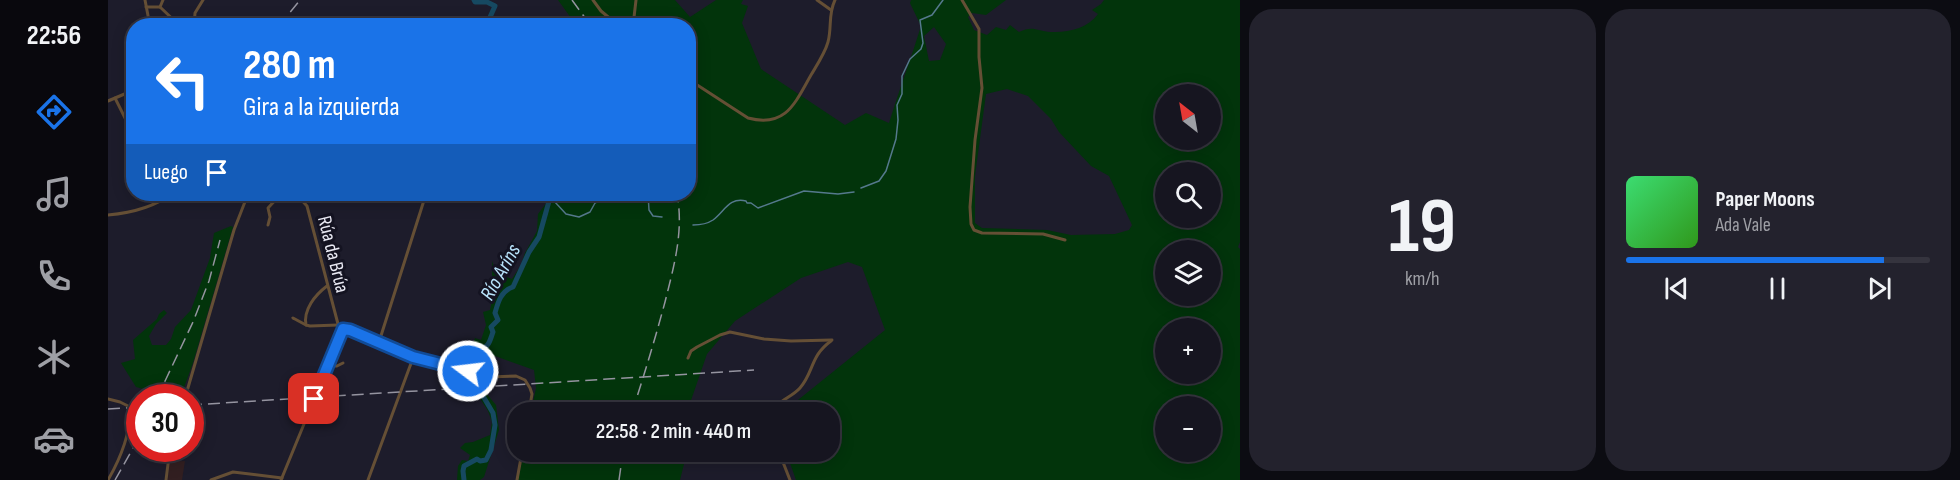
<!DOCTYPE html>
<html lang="es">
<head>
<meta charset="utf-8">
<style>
  :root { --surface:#161520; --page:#23222d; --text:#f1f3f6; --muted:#9e9fa5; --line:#35343e; --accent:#1a73e8 }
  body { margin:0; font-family:"Sofia Sans Condensed",sans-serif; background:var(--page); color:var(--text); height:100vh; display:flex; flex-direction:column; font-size:22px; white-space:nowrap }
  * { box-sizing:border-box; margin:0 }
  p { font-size:20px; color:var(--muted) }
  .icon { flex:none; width:33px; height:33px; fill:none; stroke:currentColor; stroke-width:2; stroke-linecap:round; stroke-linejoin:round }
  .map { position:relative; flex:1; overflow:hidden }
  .side { display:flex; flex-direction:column; gap:9px; padding:9px; background:#0c0c12; width:720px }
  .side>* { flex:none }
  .banner { position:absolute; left:18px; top:18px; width:570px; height:183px; border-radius:24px; box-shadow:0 3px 15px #0003,0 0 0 2px var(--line); background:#1a73e8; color:#fff; overflow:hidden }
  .needle { width:39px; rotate:329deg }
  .buttons { position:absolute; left:1047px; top:84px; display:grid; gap:12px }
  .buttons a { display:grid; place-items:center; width:66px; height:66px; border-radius:50%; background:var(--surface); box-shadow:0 3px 15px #0003,0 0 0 2px var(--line); font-size:30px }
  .speed { position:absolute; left:18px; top:384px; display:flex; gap:12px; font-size:30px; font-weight:700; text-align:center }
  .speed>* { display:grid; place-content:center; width:78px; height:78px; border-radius:50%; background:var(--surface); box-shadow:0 3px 15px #0003,0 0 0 2px var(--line); line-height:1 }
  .speed .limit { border:9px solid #d22; background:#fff; color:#111 }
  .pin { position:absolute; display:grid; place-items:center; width:51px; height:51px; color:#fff; margin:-26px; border-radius:12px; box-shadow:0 3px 9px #0006 }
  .me { position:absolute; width:66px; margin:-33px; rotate:285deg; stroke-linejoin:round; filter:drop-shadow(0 0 4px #0008) }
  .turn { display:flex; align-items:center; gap:21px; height:126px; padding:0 18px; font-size:27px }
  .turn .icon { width:78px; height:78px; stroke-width:2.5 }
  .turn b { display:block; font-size:42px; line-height:51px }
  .then { display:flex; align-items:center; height:57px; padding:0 18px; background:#0003; gap:12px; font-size:22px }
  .side .card { flex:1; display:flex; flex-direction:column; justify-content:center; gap:9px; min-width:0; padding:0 21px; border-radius:24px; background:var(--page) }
  .side .dial { align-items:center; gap:0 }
  .dial b { font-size:78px; line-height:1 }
  .song { display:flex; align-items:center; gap:18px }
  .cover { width:72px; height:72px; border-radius:9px; background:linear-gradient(135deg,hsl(140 70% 55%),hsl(110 70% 35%)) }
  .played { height:6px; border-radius:3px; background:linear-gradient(90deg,var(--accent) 85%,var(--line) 85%) }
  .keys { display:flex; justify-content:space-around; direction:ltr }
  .side .tiles { flex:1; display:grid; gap:9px; grid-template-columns:repeat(2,1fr) }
  .trip { position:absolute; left:399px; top:402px; width:333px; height:60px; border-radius:24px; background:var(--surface); box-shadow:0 3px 15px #0003,0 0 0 2px var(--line); font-weight:600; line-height:60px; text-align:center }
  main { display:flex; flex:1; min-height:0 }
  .tabs { display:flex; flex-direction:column; width:108px; justify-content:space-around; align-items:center; background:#09080d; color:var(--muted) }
  .tabs .icon { width:42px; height:42px }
  .tabs .active { color:var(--accent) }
  .tabs b { font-size:27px; color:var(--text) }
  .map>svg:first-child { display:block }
  .education { fill:#321f21 }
  .green { fill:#02340b; fill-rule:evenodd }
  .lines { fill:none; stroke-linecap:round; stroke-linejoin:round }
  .stream { stroke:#55798d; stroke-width:1.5 }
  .river { stroke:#164961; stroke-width:5 }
  .minor { stroke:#654f35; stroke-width:3 }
  .rail { stroke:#9594a0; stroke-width:1.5; stroke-dasharray:12 6; stroke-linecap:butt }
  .route-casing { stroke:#114b97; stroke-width:15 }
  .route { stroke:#1a73e8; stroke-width:10 }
  .labels { text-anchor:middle; stroke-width:6; stroke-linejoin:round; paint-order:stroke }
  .street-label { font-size:20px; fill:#e9e9f3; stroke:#141321 }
  .water-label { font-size:21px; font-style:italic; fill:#b9e4fc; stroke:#141321 }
</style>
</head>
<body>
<main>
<nav class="tabs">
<b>22:56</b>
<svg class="icon active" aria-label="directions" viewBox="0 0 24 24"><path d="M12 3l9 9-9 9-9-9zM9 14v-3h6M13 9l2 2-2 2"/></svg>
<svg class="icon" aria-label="music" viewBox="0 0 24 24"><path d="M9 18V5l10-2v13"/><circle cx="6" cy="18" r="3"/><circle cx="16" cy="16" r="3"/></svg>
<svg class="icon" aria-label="phone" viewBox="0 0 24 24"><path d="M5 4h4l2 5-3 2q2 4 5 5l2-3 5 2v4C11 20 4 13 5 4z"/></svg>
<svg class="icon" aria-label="climate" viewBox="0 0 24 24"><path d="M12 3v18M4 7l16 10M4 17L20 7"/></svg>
<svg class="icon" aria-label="car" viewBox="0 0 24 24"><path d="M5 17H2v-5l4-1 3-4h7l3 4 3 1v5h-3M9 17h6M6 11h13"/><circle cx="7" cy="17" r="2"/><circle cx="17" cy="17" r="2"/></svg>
</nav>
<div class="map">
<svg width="1132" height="480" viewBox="0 0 1132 480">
  <rect width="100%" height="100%" fill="#1d1c2b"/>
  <polygon class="education" points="77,461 74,480 60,480 61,462"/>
  <g class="green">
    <path d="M450 0H567L582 17 608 0H635L633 4 640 6 634 23 653 69 737 125 758 113 781 123C791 90 803 59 813 26L802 3 803 0H898L878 15 864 13 860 17 866 30 879 35 888 27 898 30 902 25 911 32C925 25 929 31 943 32 960 33 980 28 990 14L984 10 993 4 996 0H1132V242L1130 247 1132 249V480H688L678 452H722V412H675L777 330 754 267 740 262 693 278 627 321 599 354 579 412H423L428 388 426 370 387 356 374 371 365 370 362 352 367 338 373 340 378 325 375 312 382 310 385 296 390 288 384 275V261L388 273 404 279 413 265 417 253 429 231 430 214 439 202 437 194H580V26L468 25ZM826 27 838 44 832 60 821 61 816 36ZM899 89 920 96 943 119 951 132 983 166 1001 176 1024 225 1021 230 1007 234 963 235 939 230 874 228 867 223V176L878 94ZM1058 94H1102V140H1058ZM1058 172H1102V218H1058ZM1058 250H1102V296H1058ZM1058 328H1102V374H1058ZM1058 406H1102V452H1058Z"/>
    <polygon points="123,226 125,227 85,363 74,393 54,394 28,387 13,363 27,359 25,340 49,319 51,314 56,310 59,313 48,324 41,336 44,345 58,345 63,339 67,327 83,310 102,258 106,233"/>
    <polygon points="362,383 375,383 377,392 388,405 391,430 376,477 372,480 349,480 350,466 354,460 360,461 362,455 352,448 357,443 365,442 382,435 384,422 380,411"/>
    <polygon points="416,452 579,452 572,480 410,480"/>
  </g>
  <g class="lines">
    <g class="stream">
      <polyline points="753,188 771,181 778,171 788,139 790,120 789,105 794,94 794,76 802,59 813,49 815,43 812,20 824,15 835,0"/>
      <polyline points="540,194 541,210 545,216 554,217"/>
      <polyline points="442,201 445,201"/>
      <polyline points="446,201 458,214 471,217 482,212 487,203 492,200 506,194"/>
      <path d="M585 225C592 225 599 224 605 220 617 211 621 197 638 201L639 203H643L650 208 696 191 730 194 746 192"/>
    </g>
    <g class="river">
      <polyline points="366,0 367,2 379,2 387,6 378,26"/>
      <path d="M356 480 355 471 356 466 369 459 372 461 378 460 383 450 387 425 385 413 372 391 369 376 370 369 366 359 372 349C381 348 382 340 385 332L383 327 390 320 387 313C390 302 393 291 405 287L421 252 431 237 443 194"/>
    </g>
    <g class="minor">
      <polyline points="37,0 42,26"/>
      <polyline points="485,0 493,11 511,26"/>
      <polyline points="709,0 723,10"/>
      <polyline points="854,0 871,29 871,57 874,88 867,140 862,207 863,224 866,230 874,233 935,234 957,240"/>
      <polyline points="38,7 52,7 72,26"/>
      <polyline points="52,7 55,0"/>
      <polyline points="86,26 87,13 95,0"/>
      <polyline points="525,26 528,0"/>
      <path d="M580 79 640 118C678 128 687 103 703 75 709 65 717 53 720 42 724 27 720 14 727 0"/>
      <polyline points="7,98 19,122"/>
      <polyline points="0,101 26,90"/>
      <polyline points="188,194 199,206 230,324"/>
      <path d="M0 215C22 213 45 208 63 194"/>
      <polyline points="160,225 162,217 160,208 173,194"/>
      <path d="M219 286C207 295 195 310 198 325L202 326 230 325"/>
      <polyline points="185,318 198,325"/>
      <polyline points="230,325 235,329 242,330 305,357 343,366 379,377 408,376 417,380 422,388 424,394 421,412"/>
      <polyline points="271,342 318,194"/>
      <polyline points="580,358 583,351 589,347 612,335 622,332 656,339 683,341 724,340"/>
      <polyline points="220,366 229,366 235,363"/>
      <polyline points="77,398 126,230 140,194"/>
      <path d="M0 399 12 402 20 406C26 428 11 461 0 480"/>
      <path d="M664 412C670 400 683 398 692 388 706 372 702 356 723 341"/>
      <polyline points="671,452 682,480"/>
      <polyline points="58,480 62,448"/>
      <polyline points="103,480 125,472 174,478"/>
      <polyline points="173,480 235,329"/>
      <polyline points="260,480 305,358"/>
      <polyline points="409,480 414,452"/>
    </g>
    <g class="rail">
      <polyline points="464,0 483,26"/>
      <polyline points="171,26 192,0"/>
      <polyline points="49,398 85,322 101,281 112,240"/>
      <polyline points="82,405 646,370"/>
      <polyline points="0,409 32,407"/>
      <path d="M524 412C536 376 547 339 557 302 566 266 576 231 569 194"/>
      <polyline points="7,480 32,436"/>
      <polyline points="511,480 515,452"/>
    </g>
  </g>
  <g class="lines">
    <g class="route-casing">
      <polyline id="route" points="206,399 235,329 242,330 305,357 360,371"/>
    </g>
    <use href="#route" class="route"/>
  </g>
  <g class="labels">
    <g class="street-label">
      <text transform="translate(226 254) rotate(76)" y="7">Rúa da Brúa</text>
    </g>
    <g class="water-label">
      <text transform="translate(392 272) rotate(-61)" y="7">Río Aríns</text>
    </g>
  </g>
</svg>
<div class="buttons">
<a><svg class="needle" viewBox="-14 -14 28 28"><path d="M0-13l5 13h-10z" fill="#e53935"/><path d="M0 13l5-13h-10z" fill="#9e9fa5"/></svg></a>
<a><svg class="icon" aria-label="search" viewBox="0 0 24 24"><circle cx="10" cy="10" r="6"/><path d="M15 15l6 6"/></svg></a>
<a><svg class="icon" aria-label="layers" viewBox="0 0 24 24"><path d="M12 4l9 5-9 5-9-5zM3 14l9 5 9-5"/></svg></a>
<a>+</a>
<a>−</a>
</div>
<div class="speed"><div class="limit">30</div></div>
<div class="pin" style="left:206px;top:399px;background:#d93025"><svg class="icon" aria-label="arrive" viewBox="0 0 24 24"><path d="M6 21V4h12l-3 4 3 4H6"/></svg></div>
<svg class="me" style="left:360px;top:371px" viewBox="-20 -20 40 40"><circle r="17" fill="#1a73e8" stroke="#fff" stroke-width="3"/><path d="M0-11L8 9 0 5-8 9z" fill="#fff"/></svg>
<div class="trip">22:58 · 2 min · 440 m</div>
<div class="banner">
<div class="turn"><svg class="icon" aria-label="left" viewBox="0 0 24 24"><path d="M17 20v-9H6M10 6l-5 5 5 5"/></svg><div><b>280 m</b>Gira a la izquierda</div></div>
<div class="then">Luego<svg class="icon" aria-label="arrive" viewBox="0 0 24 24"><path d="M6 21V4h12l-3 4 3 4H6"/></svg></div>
</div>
</div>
<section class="side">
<div class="tiles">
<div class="card dial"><b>19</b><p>km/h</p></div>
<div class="card">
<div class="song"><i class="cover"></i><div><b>Paper Moons</b><p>Ada Vale</p></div></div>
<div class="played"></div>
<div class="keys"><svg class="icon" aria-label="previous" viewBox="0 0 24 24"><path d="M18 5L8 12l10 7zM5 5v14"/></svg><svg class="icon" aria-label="pause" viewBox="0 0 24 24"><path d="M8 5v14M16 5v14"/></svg><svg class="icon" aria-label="next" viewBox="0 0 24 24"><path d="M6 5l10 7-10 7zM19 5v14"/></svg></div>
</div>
</div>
</section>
</main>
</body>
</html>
